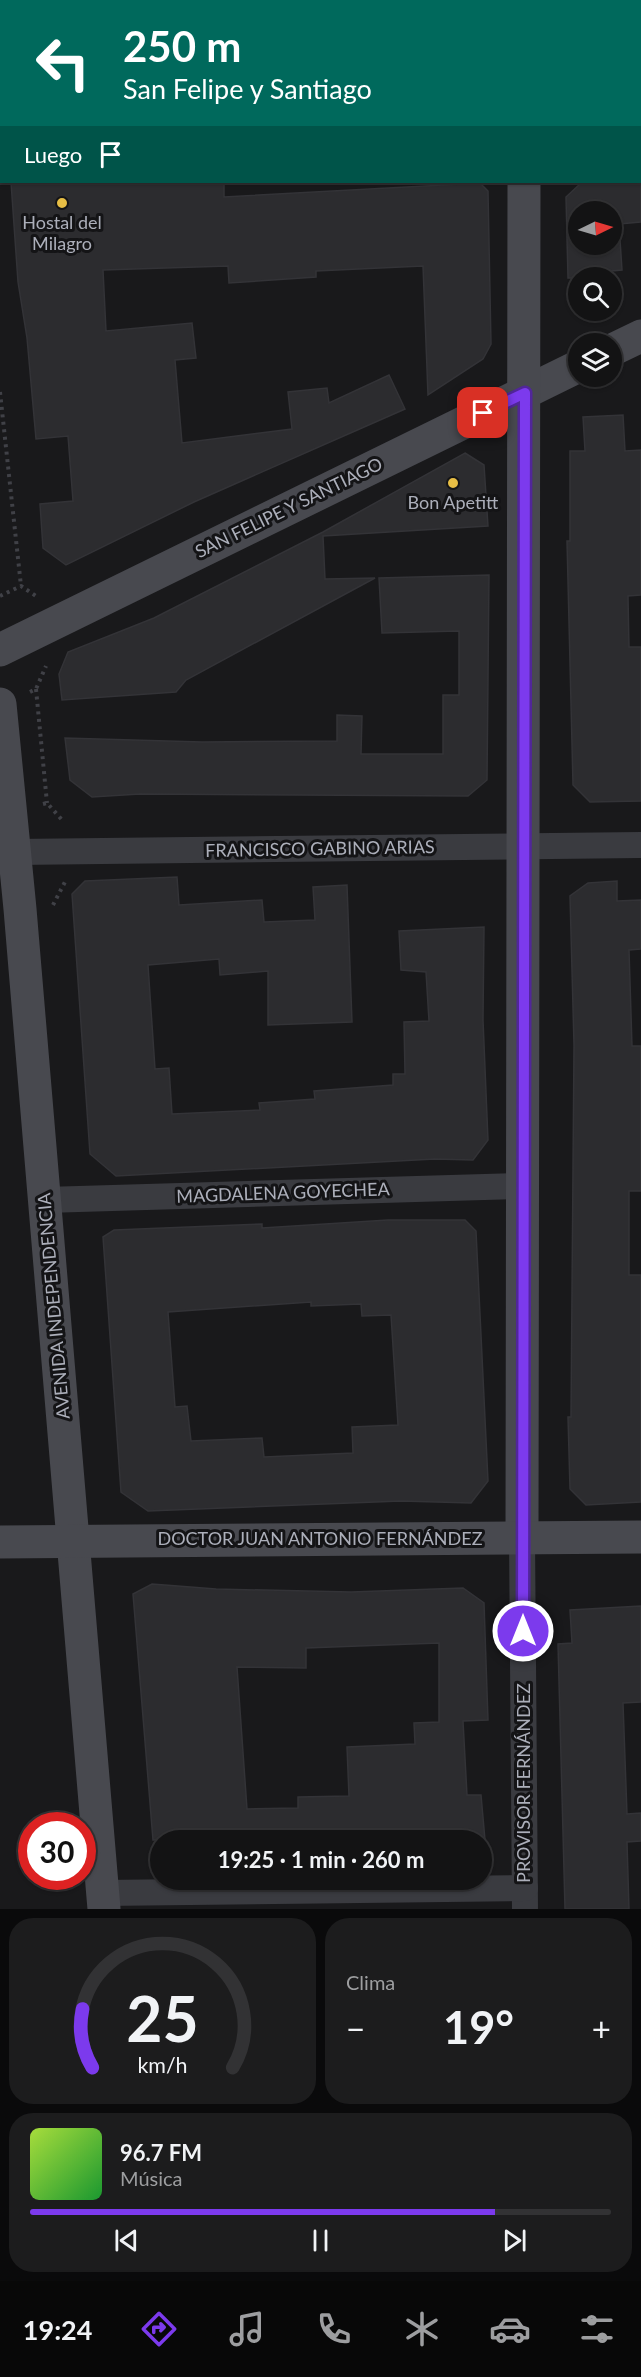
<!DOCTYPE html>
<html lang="es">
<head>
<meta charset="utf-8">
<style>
  :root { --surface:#131314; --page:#1c1c1d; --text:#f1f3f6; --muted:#9d9ea0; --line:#323234; --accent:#7c3aed }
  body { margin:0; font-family:Lato,sans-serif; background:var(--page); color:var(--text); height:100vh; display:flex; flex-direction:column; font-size:22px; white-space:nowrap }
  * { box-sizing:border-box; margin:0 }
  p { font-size:20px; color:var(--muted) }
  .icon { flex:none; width:33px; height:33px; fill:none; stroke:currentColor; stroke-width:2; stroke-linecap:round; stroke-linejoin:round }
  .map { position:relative; height:1909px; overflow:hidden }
  .sheet { display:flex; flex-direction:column; gap:9px; padding:9px; background:#0a0a0b; flex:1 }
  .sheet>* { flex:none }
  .guide { position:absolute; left:0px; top:0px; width:642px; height:183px; box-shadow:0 2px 4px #0004,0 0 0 2px var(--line); background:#00695c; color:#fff; overflow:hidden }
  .needle { width:39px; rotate:85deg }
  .controls { position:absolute; left:568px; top:201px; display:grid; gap:12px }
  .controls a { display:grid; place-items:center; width:54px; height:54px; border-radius:50%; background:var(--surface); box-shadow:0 2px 4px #0004,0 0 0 2px var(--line); font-size:30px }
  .speed { position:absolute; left:18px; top:1812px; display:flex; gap:12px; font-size:30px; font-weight:700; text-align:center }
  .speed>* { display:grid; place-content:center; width:78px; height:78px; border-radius:50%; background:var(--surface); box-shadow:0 2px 4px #0004,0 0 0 2px var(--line); line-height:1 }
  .speed .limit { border:9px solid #d22; background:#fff; color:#111 }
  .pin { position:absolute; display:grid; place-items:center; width:51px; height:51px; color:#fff; margin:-26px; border-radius:12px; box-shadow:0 3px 9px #0006 }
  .me { position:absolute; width:66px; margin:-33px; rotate:0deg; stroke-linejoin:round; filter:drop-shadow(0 0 4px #0008) }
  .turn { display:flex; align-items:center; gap:21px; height:126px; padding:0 24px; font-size:27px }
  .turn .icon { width:78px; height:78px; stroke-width:2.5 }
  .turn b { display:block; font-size:42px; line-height:51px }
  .then { display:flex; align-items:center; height:57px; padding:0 24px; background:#0003; gap:12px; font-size:22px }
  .big { font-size:45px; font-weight:700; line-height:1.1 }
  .sheet .card { flex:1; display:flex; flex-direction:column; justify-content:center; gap:9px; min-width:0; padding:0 21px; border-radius:24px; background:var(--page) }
  .sheet .dial { align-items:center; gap:0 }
  .dial svg { height:156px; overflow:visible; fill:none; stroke:var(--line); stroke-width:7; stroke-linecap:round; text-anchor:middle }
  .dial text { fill:var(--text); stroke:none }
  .song { display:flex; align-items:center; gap:18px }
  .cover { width:72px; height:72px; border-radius:9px; background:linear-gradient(135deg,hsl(80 70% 55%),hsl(130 70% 35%)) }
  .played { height:6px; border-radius:3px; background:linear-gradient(90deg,var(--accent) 80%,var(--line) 80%) }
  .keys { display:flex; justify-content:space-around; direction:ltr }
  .heat { display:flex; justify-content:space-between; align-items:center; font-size:33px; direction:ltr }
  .sheet .tiles { flex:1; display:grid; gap:9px; grid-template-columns:1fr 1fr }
  .card:last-child { grid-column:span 2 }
  .trip { position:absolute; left:150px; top:1830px; width:342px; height:60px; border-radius:30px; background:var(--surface); box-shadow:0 2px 4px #0004,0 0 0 2px var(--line); font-weight:700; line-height:60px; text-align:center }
  .dock { display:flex; height:96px; justify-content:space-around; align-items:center; background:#080808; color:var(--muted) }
  .dock .icon { width:42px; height:42px }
  .dock .on { color:var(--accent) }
  .dock b { font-size:27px; color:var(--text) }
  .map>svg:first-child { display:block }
  .building { fill:#2c2c2f; stroke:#333337; stroke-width:1.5; fill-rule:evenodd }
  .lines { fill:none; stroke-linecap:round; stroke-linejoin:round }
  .path { stroke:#404147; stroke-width:4; stroke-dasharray:3 4.5; stroke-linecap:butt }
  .street { stroke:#3a3b40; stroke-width:26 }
  .secondary { stroke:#48494f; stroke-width:33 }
  .route-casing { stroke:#51269a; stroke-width:15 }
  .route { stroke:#7c3aed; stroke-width:10 }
  .poi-dot { fill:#e7be45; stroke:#141416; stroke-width:2 }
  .labels { text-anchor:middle; stroke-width:6; stroke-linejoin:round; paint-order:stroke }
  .poi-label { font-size:18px; fill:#acafba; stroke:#141416 }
  .street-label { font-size:18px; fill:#acafba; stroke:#141416 }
</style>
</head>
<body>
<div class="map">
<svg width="641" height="1909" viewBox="0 0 641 1909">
  <rect width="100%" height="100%" fill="#19191b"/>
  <g class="building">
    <path d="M641 178V222L619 224 622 270 600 272V278H568L566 197 580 184 640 182ZM579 212H612V244H579Z"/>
    <polygon points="11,182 224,182 224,197 480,183 488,191 491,344 483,359 428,395 423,266 316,271 316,277 229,283 228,266 103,270 106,331 192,323 196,358 175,360 182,443 292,429 288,392 327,388 329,403 389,375 405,409 194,502 66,565 43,548 40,504 73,501 68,436 36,439 27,338 18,282"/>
    <polygon points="623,415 625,451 641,450 641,595 628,596 629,647 641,647 641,801 590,802 573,785 567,541 570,541 570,451 585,451 583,417"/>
    <polygon points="465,453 484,465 488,526 323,536 325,579 375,578 186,680 176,692 62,700 59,674 68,652 154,618 323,532"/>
    <polygon points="489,575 487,780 468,796 140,794 92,797 70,780 65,738 202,742 337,741 337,715 362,716 361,754 443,754 443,695 459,695 459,631 382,633 379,578"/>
    <polygon points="177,877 179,905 262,900 264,922 315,920 313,887 347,885 352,1022 268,1025 268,971 220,975 219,959 148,965 155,1069 169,1068 172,1114 260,1110 259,1103 315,1099 314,1091 393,1085 393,1074 405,1074 404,1022 429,1021 426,972 401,970 399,931 484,927 483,1020 488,1140 473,1160 435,1159 116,1176 90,1154 72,894 85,881"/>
    <polygon points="617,881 617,901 641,900 641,949 629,950 632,1046 641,1046 641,1191 629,1191 629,1275 641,1275 641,1502 586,1505 570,1489 568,1417 571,1417 574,1045 570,896 588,883"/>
    <path d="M388 1220H465L476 1231 488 1481 471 1503 401 1501 148 1511 121 1492 103 1237 114 1230 262 1224V1228ZM311 1302V1306L361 1304 362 1316 391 1315 398 1425 352 1427 353 1453 264 1457 262 1438 191 1441 187 1406 175 1407 168 1312Z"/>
    <path d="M152 1584 216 1589 351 1592 463 1588 484 1603 488 1720 463 1721 467 1795H481L485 1840H153L133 1594ZM439 1643V1722L414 1723 415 1744 347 1747 349 1796 298 1797V1808L247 1809 237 1667 306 1668V1648Z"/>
    <polygon points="641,1606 641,1702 623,1703 627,1814 641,1813 641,1841 627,1842 629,1909 565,1909 558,1644 572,1643 570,1610"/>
  </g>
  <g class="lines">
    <g class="path">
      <polyline points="0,392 21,586"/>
      <polyline points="0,596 21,586 36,596"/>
      <polyline points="36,689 47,803"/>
      <polyline points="30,692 36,689 46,666"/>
      <polyline points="43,804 47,803 63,821"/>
      <polyline points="53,905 66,880"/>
    </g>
    <g class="street">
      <polyline points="0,140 2,140"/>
      <polyline points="640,142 641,142"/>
      <polyline points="0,857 15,852 641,845"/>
      <polyline points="45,1200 522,1186"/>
      <polyline points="522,1538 525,1909"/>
      <polyline points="102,1893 525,1888"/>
    </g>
    <g class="secondary">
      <polyline points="524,0 524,2"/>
      <polyline points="612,350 641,336"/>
      <polyline points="0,650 579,366"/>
      <polyline points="0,704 20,909 104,1909"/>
      <polyline points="522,1538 524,182"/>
      <polyline points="0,1542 641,1537"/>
    </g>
  </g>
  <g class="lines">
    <g class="route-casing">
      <polyline id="route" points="483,413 525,393 523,1631"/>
    </g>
    <use href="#route" class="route"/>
  </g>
  <g class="poi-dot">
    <circle cx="62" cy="203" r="6"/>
    <circle cx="453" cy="483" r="6"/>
  </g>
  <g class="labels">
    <g class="poi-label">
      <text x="62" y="229">Hostal del<tspan x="62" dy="21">Milagro</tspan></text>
      <text x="453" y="509">Bon Apetitt</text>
    </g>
    <g class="street-label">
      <text transform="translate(289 508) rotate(-26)" y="6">SAN FELIPE Y SANTIAGO</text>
      <text transform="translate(320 849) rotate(-1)" y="6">FRANCISCO GABINO ARIAS</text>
      <text transform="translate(283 1193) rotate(-2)" y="6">MAGDALENA GOYECHEA</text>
      <text transform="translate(54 1306) rotate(-95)" y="6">AVENIDA INDEPENDENCIA</text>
      <text x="320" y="1545">DOCTOR JUAN ANTONIO FERNÁNDEZ</text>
      <text transform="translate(524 1783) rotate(-90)" y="6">PROVISOR FERNÁNDEZ</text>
    </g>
  </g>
</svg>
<div class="controls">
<a><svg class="needle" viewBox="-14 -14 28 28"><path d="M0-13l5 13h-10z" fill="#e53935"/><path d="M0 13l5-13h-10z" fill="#9d9ea0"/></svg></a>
<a><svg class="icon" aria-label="search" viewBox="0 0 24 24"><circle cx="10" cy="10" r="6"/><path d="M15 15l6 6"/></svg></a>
<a><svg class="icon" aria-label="layers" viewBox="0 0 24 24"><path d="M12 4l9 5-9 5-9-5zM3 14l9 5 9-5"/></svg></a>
</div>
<div class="speed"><div class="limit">30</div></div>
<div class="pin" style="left:483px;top:413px;background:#d93025"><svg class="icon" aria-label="arrive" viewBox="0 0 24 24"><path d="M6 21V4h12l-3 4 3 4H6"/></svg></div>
<svg class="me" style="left:523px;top:1631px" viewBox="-20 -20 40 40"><circle r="17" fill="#7c3aed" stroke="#fff" stroke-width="3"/><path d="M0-11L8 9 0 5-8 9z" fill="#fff"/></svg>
<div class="trip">19:25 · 1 min · 260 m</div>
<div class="guide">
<div class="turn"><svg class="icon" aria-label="left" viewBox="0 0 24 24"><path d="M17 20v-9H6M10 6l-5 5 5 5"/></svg><div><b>250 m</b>San Felipe y Santiago</div></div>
<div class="then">Luego<svg class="icon" aria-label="arrive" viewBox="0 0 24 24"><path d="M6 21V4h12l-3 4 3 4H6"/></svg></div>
</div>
</div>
<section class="sheet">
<div class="tiles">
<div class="card dial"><svg viewBox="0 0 100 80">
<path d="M14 69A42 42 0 1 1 86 69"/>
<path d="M14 69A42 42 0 0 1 9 39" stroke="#7c3aed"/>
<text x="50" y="56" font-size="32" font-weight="700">25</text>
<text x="50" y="72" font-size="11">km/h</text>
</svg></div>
<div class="card"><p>Clima</p>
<div class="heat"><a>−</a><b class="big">19°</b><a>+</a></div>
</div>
<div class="card">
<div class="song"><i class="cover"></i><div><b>96.7 FM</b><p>Música</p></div></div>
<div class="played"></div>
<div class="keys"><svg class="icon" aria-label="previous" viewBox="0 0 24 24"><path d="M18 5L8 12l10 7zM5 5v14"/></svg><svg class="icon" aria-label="pause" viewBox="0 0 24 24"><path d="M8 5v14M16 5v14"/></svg><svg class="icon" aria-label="next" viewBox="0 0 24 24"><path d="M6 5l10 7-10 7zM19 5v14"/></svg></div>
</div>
</div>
</section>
<nav class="dock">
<b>19:24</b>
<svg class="icon on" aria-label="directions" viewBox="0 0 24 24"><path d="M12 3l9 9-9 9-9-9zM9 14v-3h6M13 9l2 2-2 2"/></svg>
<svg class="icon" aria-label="music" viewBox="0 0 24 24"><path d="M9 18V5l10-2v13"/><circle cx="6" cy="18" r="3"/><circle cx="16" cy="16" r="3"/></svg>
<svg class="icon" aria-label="phone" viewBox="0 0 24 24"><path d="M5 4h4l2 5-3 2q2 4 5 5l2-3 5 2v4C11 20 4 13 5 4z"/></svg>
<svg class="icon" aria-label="climate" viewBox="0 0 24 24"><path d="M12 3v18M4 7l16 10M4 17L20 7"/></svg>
<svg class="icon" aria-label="car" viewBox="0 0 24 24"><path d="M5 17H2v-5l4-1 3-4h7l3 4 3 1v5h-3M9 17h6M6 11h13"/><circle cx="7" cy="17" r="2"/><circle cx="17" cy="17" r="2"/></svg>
<svg class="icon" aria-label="filters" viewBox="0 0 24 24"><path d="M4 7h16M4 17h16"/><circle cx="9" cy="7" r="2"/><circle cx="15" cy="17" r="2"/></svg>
</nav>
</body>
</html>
